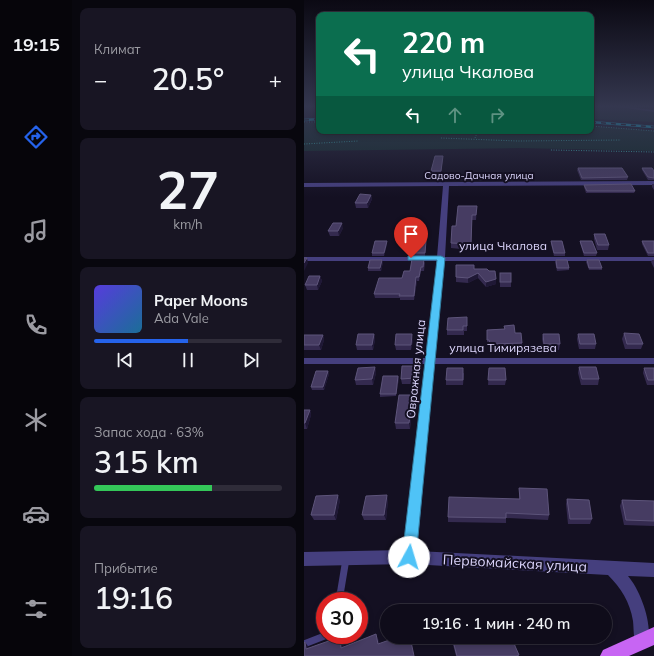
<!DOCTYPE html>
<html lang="ru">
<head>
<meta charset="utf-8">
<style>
  :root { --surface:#0f0c1a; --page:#181523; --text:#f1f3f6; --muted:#9b9ba2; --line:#2f2c39; --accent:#2563eb }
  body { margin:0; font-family:Mulish,sans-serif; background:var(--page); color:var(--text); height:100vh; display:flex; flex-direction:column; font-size:15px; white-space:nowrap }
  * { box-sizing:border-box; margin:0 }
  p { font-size:13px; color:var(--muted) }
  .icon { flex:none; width:22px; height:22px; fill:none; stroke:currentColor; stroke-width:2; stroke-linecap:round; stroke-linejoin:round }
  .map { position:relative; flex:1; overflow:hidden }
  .sheet { display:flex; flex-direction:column; gap:8px; padding:8px; background:#08070e; width:232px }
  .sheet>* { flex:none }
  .guide { position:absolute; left:12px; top:12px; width:278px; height:122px; border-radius:8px; box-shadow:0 2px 6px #0003,0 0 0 1px var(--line); background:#0b6e4f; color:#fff; overflow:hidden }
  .speed { position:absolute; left:12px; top:592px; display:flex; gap:8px; font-size:20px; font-weight:700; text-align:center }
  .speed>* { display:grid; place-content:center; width:52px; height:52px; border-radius:50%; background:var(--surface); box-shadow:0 2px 6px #0003,0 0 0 1px var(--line); line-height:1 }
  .speed .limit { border:6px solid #d22; background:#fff; color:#111 }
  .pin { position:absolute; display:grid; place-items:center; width:34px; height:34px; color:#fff; margin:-41px -17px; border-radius:50% 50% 50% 0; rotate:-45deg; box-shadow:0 0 4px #0007 }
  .pin .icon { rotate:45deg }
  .me { position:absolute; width:44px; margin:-22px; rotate:6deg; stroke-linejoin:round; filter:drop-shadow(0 0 3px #0008) }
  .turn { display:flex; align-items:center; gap:14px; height:84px; padding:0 20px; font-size:18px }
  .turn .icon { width:52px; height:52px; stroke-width:2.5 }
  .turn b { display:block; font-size:28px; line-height:34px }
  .lanes { display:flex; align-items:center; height:38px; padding:0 20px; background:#0003; justify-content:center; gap:20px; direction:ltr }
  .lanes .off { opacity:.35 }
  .big { font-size:30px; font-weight:600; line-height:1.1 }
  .sheet .card { flex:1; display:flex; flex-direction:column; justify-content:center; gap:6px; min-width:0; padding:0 14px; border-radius:8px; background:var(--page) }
  .sheet .dial { align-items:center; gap:0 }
  .dial b { font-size:52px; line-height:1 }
  .song { display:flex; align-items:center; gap:12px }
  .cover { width:48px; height:48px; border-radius:6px; background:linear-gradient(135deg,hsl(250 70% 55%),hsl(200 70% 35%)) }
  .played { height:4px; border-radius:2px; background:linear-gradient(90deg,var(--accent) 50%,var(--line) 50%) }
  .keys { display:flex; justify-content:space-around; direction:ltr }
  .heat { display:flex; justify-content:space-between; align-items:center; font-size:22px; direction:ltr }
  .charge { height:6px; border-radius:3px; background:linear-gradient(90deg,#34c759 63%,var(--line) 0) }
  .trip { position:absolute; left:76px; top:604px; width:232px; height:40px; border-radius:20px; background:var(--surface); box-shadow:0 2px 6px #0003,0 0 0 1px var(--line); font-weight:600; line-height:40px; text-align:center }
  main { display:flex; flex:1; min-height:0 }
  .dock { display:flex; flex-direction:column; width:72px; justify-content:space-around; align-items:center; background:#06050a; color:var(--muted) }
  .dock .icon { width:28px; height:28px }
  .dock .on { color:var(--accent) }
  .dock b { font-size:18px; color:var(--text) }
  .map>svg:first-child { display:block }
  .green { fill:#132b2c }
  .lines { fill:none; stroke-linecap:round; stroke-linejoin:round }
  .path { stroke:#38abac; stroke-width:1; stroke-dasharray:1 1.5; stroke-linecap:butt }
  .lane { stroke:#453f7e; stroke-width:7 }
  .street { fill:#453f7e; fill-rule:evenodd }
  .primary { fill:#c765f3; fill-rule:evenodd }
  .rail-casing { stroke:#13c6ea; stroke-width:2.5 }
  .rail { stroke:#141022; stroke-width:1.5; stroke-dasharray:5; stroke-linecap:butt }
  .wall { fill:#342a4f }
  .shaded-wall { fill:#1f1835 }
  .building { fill:#463c62; stroke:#5d547a }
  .route { fill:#4fc3f7; stroke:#337fa1 }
  .labels { text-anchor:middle; stroke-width:4; stroke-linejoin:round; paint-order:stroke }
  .far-street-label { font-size:10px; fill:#dcd5fc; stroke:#141022 }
  .street-label { font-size:12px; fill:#dcd5fc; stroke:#141022 }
  .near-street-label { font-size:14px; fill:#dcd5fc; stroke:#141022 }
</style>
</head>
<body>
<main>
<nav class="dock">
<b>19:15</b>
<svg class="icon on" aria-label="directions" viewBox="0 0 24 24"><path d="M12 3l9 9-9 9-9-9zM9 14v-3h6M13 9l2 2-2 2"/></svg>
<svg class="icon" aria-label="music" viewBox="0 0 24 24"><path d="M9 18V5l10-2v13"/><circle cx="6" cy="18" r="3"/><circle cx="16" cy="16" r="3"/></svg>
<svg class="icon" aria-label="phone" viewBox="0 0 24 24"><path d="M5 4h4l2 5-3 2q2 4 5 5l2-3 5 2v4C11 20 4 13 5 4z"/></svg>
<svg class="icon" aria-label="climate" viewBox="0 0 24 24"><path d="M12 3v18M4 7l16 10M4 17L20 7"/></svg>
<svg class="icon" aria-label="car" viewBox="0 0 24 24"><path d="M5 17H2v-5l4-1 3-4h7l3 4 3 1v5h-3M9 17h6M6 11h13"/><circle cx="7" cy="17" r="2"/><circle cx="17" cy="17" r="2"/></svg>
<svg class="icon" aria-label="filters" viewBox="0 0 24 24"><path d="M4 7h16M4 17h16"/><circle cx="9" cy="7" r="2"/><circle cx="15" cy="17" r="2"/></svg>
</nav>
<section class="sheet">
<div class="card"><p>Климат</p>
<div class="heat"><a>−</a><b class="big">20.5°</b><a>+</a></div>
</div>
<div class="card dial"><b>27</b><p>km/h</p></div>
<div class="card">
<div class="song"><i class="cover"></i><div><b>Paper Moons</b><p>Ada Vale</p></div></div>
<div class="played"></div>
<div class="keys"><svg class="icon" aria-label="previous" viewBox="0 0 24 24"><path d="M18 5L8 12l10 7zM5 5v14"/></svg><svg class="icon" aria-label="pause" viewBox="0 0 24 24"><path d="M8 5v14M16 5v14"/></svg><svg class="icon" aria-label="next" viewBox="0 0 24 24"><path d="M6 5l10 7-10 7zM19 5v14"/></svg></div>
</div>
<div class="card"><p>Запас хода · 63%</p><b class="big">315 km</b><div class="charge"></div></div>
<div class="card"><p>Прибытие</p><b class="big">19:16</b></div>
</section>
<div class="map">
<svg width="350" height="656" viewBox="0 0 350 656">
  <rect width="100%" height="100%" fill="#141022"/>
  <g class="green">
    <polygon points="287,106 303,106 350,112 350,122 287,119"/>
    <polygon points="0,123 15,123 15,131 287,131 287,126 350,131 350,151 216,148 0,151"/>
  </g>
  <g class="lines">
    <g class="path">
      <polyline points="0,122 15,122"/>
      <polyline points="287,126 350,131"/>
      <polyline points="137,138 214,141 317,140"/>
      <polyline points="171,138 174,131"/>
      <polyline points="0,144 54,141"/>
      <polyline points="247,150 350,152"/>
    </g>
    <g class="lane">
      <polyline points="35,601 42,559"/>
      <polyline points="0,644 23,635"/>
    </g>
    <g class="street">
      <polygon points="307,106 317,106 350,110 350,112"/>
      <path d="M350 181V185L145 186 141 257H350V261H140L131 358H350V364H130L113 551 350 563V577L324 576C337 591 350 627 343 646L338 649 333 646C329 639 330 630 329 621 326 602 317 588 304 575L105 564 0 566V552L99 550 121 364H0V358H122L133 261H0V257H133L139 186 0 187V183Z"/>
    </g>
    <polygon class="primary" points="350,627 350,645 325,656 296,656 299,650"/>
    <g class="rail-casing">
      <g id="rail">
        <polyline points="0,120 15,119"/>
        <polyline points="287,122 350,127"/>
      </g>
    </g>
    <use href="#rail" class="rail"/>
  </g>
  <g class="wall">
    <polygon points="139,156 137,174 127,174 127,171"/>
    <polygon points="274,168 324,177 323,180 277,180 273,170"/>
    <polygon points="338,168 350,171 350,180 344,180 338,170"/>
    <polygon points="348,184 350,184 350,190 348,187"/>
    <polygon points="280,185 331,191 330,193 282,193 280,187"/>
    <polygon points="67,195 68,199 64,208 52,208 51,203"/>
    <polygon points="173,206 172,220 168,220 167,250 147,248 147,243 152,226"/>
    <polygon points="39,228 35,236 26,236 24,231"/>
    <polygon points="290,234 305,245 304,250 293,250 290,239"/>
    <polygon points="122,241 121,256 110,256 109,253"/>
    <polygon points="247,241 261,253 261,256 250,256 247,244"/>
    <polygon points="276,241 293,253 292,256 280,256 276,243"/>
    <polygon points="338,241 350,241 350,256 344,256 338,244"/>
    <polygon points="83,244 80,256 68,256 68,253"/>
    <polygon points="252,260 265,268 265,270 253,271 251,262"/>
    <polygon points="283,260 298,268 298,270 285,270 282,262"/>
    <polygon points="348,260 350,260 350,268 347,262"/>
    <polygon points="79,262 77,271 64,271 64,268"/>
    <polygon points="121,262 120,271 117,271 115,281 113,281 110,300 96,300 96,298 71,298 70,294 98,278 106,271"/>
    <polygon points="170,269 192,284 182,287 174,278 164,283 152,282 152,277"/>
    <rect x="196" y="273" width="11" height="14"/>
    <polygon points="16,276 18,281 14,290 3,290 1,285"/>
    <polygon points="163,317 163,331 160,331 160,335 143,335 143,330"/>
    <polygon points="200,326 211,333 218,343 218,349 189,349 185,348 185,345 183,345 183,330 200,329"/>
    <polygon points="320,333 339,344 337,349 321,349 318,339"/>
    <polygon points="70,334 71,340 69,350 53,350 52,345"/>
    <polygon points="239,334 256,344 255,350 240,349 238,339"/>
    <polygon points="274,334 292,344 291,349 275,349 273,339"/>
    <polygon points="0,335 19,335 20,340 17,350 0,350"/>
    <polygon points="109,340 107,350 92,350 91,345"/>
    <polygon points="112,366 113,372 112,384 98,384 97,379"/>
    <polygon points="71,367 72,373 69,385 52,385 51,380"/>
    <polygon points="275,367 295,379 294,385 277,385 274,373"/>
    <polygon points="185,368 202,380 201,385 184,385"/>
    <polygon points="340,368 350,368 350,385 343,385 339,373"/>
    <polygon points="24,371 25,374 20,390 8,390 7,387"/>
    <polygon points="160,373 159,385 142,385 142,380"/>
    <polygon points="94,376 95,378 92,396 76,397 76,394"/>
    <polygon points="109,395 109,401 106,429 92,429 91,423"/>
    <polygon points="0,410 6,410 7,415 3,429 0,429"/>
    <polygon points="215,488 245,515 244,520 202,518 202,523 144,522 144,517 215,499"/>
    <polygon points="263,499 288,519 286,524 264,524 262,504"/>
    <polygon points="36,500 32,520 10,520 7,515"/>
    <polygon points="84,500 82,520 60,520 58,515"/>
    <polygon points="318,500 350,501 350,526 320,525 316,506"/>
    <polygon points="147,637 209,637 211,646 215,656 152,656"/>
  </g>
  <g class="shaded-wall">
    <polygon points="67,195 68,199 64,208 63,203"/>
    <polygon points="38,223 39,228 35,236 34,231"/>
    <polygon points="83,241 83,244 80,256 80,253"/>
    <polygon points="3,258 4,263 0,271 0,263"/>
    <polygon points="78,260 79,262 77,271 76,268"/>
    <polygon points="117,267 117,271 115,281 115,277"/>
    <polygon points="174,273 174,278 164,283 164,278"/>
    <polygon points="16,276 18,281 14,290 13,285"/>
    <polygon points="112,277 113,281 110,300 110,296"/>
    <polygon points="192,279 192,284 182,287 182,282"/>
    <polygon points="70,334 71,340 69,350 68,345"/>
    <polygon points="108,334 109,340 107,350 107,345"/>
    <polygon points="19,335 20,340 17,350 15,345"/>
    <polygon points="112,366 113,372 112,384 111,378"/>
    <polygon points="71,367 72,373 69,385 68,379"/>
    <polygon points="24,371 25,374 20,390 19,387"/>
    <polygon points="94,376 95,378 92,396 92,394"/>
    <polygon points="109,395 109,401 106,429 105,423"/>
    <polygon points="6,410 7,415 3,429 1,423"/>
    <polygon points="34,495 36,500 32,520 30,515"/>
    <polygon points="83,495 84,500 82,520 80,515"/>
    <polygon points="72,634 77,645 74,644"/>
    <polygon points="36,637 41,647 37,648"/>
    <polygon points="1,642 8,652 2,649"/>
  </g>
  <g class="building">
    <polygon points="131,156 139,156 137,171 127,171"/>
    <polygon points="274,168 318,168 324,177 278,178"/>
    <polygon points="338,168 348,168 350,171 350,178 344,177"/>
    <polygon points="327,184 331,191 283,191 280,185"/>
    <polygon points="56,194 67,195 63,203 51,203"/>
    <polygon points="154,206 173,206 172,215 168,215 167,244 147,243 148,226 152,226"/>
    <polygon points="29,223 38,223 34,231 24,231"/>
    <polygon points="290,234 301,234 305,245 294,245"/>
    <polygon points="71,241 83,241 80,253 68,253"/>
    <polygon points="111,241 122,241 121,253 109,253"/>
    <polygon points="247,241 258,241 261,253 250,253"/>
    <polygon points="276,241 288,241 293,253 280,253"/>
    <polygon points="338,241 350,241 350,253 344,253"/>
    <polygon points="0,258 3,258 0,263"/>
    <polygon points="108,259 120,259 119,267 117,267 115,277 112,277 110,296 95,296 96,294 70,294 75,278 98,278 100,271 106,271"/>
    <polygon points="66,260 78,260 76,268 64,268"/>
    <polygon points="252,260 263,260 265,268 253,268"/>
    <polygon points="283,260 295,260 298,268 285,268"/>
    <polygon points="152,265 170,265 170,269 183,269 185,271 191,271 192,279 182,282 174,273 164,278 152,277"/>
    <rect x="196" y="273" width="11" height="9"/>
    <polygon points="5,276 16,276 13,285 1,285"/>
    <polygon points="163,317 163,326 159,326 159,330 143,330 144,318"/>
    <polygon points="210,325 211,333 217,333 218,343 189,344 186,343 185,340 183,340 183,330 201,329 200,326"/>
    <polygon points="320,333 335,334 339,344 323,344"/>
    <polygon points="54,334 70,334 68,345 52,345"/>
    <polygon points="92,334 108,334 107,345 91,345"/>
    <polygon points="239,334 255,334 256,344 240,344"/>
    <polygon points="274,334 290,334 292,344 276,344"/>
    <polygon points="0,335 19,335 15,345 0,345"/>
    <polygon points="98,366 112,366 111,378 97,379"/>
    <polygon points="71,367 68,379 51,380 54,368"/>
    <polygon points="275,367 292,367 295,379 278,379"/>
    <polygon points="143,368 159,368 159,380 142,380"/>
    <polygon points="185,368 201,368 202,380 184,380"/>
    <polygon points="340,368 350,368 350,380 344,380"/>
    <polygon points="12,371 24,371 19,387 7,387"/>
    <polygon points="79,376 94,376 92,394 76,394"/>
    <polygon points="95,395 109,395 105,423 91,423"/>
    <polygon points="0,410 6,410 1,423 0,423"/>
    <polygon points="215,488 243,489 245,515 202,513 202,518 144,517 145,497 216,499"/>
    <polygon points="34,495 30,515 7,515 12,496"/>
    <polygon points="83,495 80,515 58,515 62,496"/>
    <polygon points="263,499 285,500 288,519 266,519"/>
    <polygon points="318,500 350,501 350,521 322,520"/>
    <polygon points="72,634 74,644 94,637 106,637 110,656 0,656 0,643 1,642 2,649 36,637 37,648"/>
    <polygon points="148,637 209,637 211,646 215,655 212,656 153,656"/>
  </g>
  <linearGradient id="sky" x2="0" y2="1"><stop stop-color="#0b0913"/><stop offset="0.54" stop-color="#34374f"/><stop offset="1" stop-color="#34374f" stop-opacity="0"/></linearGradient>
  <rect width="350" height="197" fill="url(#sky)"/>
  <polygon class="route" points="104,256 137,256 141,258 112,557 110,562 105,564 100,562 98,557 133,260 104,260"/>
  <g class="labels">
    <g class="far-street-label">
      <text x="175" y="179">Садово-Дачная улица</text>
    </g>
    <g class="street-label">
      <text x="199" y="250">улица Чкалова</text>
      <text x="199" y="352">улица Тимирязева</text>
      <text transform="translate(112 369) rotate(-84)" y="4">Овражная улица</text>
    </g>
    <g class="near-street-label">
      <text transform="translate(211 563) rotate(3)" y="5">Первомайская улица</text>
    </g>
  </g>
</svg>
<div class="speed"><div class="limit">30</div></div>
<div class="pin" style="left:107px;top:258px;background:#d93025"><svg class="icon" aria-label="arrive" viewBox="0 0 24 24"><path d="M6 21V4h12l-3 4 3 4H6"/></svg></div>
<svg class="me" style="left:105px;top:557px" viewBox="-20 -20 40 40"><circle r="19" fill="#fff"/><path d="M0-13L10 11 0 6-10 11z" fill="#4fc3f7"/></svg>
<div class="trip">19:16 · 1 мин · 240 m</div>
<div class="guide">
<div class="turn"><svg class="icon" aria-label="left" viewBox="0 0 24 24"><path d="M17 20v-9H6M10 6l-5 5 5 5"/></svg><div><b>220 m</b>улица Чкалова</div></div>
<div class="lanes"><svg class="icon" aria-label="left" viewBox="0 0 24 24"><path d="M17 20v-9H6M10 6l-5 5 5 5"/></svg><svg class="icon off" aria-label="ahead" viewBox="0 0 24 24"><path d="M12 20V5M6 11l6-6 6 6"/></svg><svg class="icon off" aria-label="right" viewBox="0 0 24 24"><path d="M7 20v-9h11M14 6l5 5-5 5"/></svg></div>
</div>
</div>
</main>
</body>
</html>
